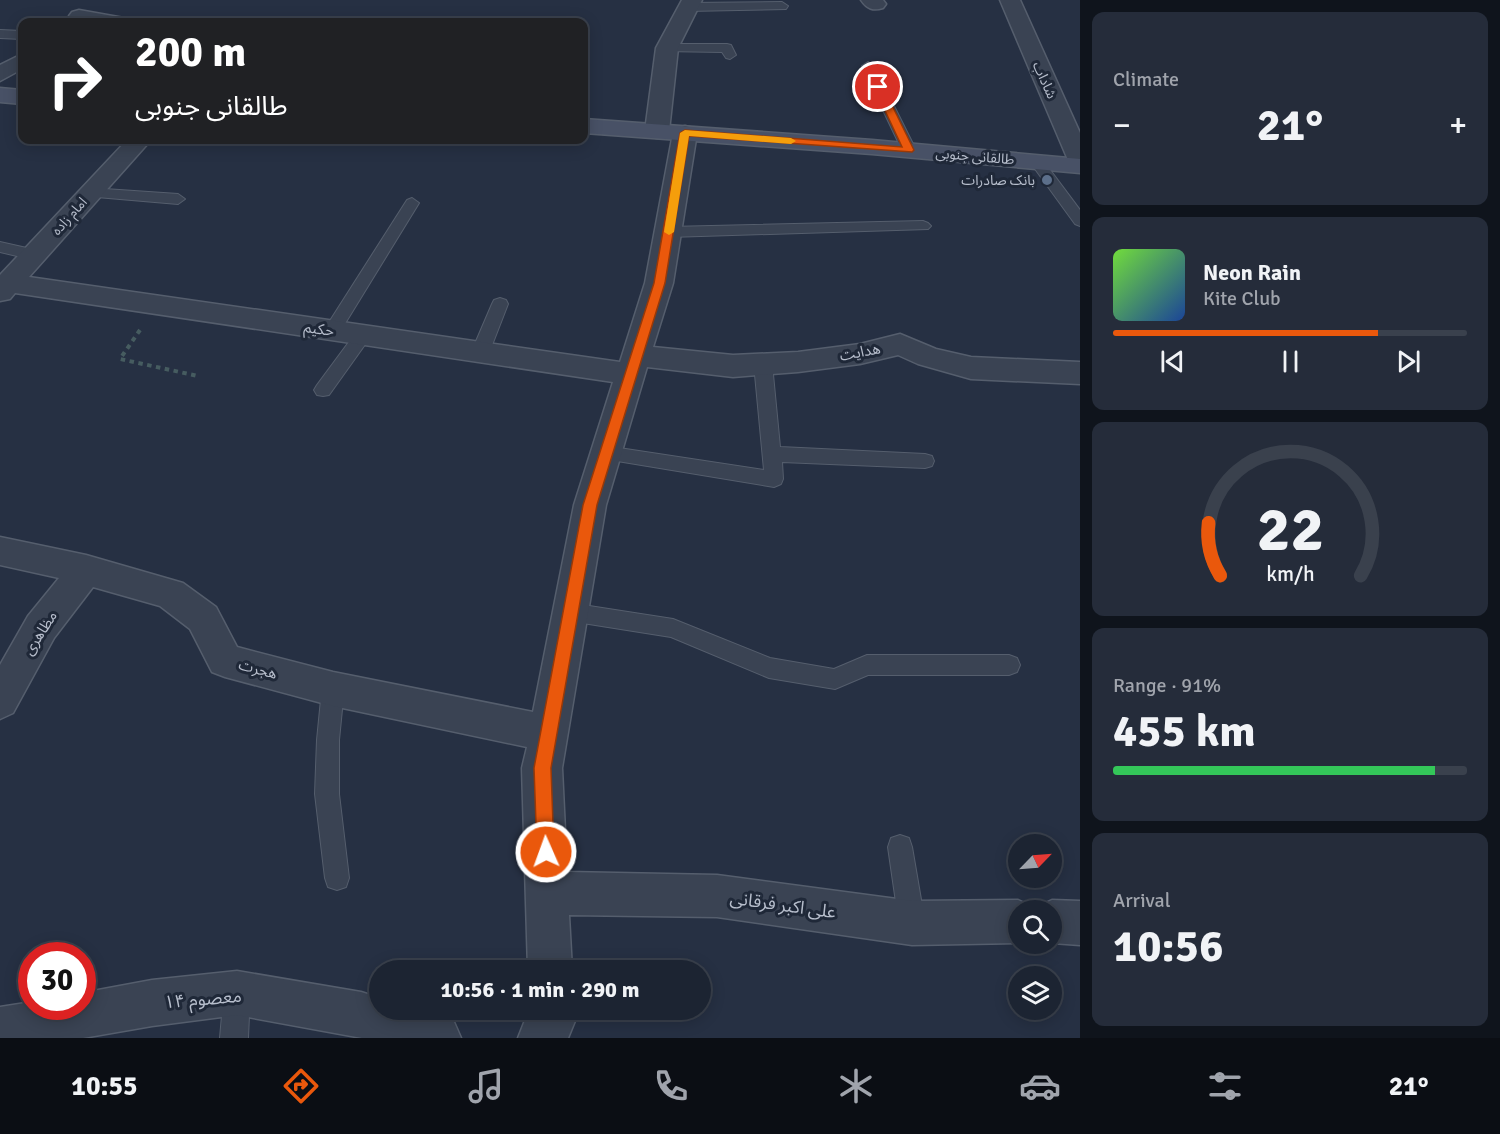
<!DOCTYPE html>
<html lang="en">
<head>
<meta charset="utf-8">
<style>
  :root { --surface:#1c2432; --page:#252c3a; --text:#f1f3f6; --muted:#a0a4ac; --line:#3a414d; --accent:#ea580c }
  body { margin:0; font-family:Signika,"Noto Sans Arabic",sans-serif; background:var(--page); color:var(--text); height:100vh; display:flex; flex-direction:column; font-size:22px; white-space:nowrap }
  * { box-sizing:border-box; margin:0 }
  p { font-size:20px; color:var(--muted) }
  .icon { flex:none; width:33px; height:33px; fill:none; stroke:currentColor; stroke-width:2; stroke-linecap:round; stroke-linejoin:round }
  .map { position:relative; flex:1; overflow:hidden }
  .details { display:flex; flex-direction:column; gap:12px; padding:12px; background:#0f141c; width:420px }
  .details>* { flex:none }
  .banner { position:absolute; left:18px; top:18px; width:570px; height:126px; border-radius:12px; box-shadow:0 3px 15px #0003,0 0 0 2px var(--line); background:#202124; color:#fff; overflow:hidden }
  .needle { width:39px; rotate:65deg }
  .fabs { position:absolute; left:1008px; top:834px; display:grid; gap:12px }
  .fabs a { display:grid; place-items:center; width:54px; height:54px; border-radius:50%; background:var(--surface); box-shadow:0 3px 15px #0003,0 0 0 2px var(--line); font-size:30px }
  .speed { position:absolute; left:18px; top:942px; display:flex; gap:12px; font-size:30px; font-weight:700; text-align:center }
  .speed>* { display:grid; place-content:center; width:78px; height:78px; border-radius:50%; background:var(--surface); box-shadow:0 3px 15px #0003,0 0 0 2px var(--line); line-height:1 }
  .speed .limit { border:9px solid #d22; background:#fff; color:#111 }
  .pin { position:absolute; display:grid; place-items:center; width:51px; height:51px; color:#fff; margin:-26px; border:3px solid #fff; border-radius:50%; box-shadow:0 2px 6px #0007 }
  .me { position:absolute; width:66px; margin:-33px; rotate:358deg; stroke-linejoin:round; filter:drop-shadow(0 0 4px #0008) }
  .turn { display:flex; align-items:center; gap:21px; height:126px; padding:0 18px; font-size:27px }
  .turn .icon { width:78px; height:78px; stroke-width:2.5 }
  .turn b { display:block; font-size:42px; line-height:51px }
  .big { font-size:45px; font-weight:700; line-height:1.1 }
  .details .tile { flex:1; display:flex; flex-direction:column; justify-content:center; gap:9px; min-width:0; padding:0 21px; border-radius:12px; background:var(--page) }
  .details .dial { align-items:center; gap:0 }
  .dial svg { height:156px; overflow:visible; fill:none; stroke:var(--line); stroke-width:7; stroke-linecap:round; text-anchor:middle }
  .dial text { fill:var(--text); stroke:none }
  .song { display:flex; align-items:center; gap:18px }
  .cover { width:72px; height:72px; border-radius:9px; background:linear-gradient(135deg,hsl(100 70% 55%),hsl(220 70% 35%)) }
  .played { height:6px; border-radius:3px; background:linear-gradient(90deg,var(--accent) 75%,var(--line) 75%) }
  .keys { display:flex; justify-content:space-around; direction:ltr }
  .heat { display:flex; justify-content:space-between; align-items:center; font-size:33px; direction:ltr }
  .charge { height:9px; border-radius:4px; background:linear-gradient(90deg,#34c759 91%,var(--line) 0) }
  .trip { position:absolute; left:369px; top:960px; width:342px; height:60px; border-radius:30px; background:var(--surface); box-shadow:0 3px 15px #0003,0 0 0 2px var(--line); font-weight:700; line-height:60px; text-align:center }
  .menu { display:flex; height:96px; justify-content:space-around; align-items:center; background:#0b0e14; color:var(--muted) }
  .menu .icon { width:42px; height:42px }
  .menu .current { color:var(--accent) }
  .menu b { font-size:27px; color:var(--text) }
  main { display:flex; flex:1; min-height:0 }
  .map>svg:first-child { display:block }
  .lines { fill:none; stroke-linecap:round; stroke-linejoin:round }
  .lane-casing { stroke:#555e6d; stroke-width:2 }
  .street-casing { stroke:#555e6d; stroke-width:3 }
  .secondary-casing { stroke:#555e6d; stroke-width:3 }
  .path { stroke:#465c60; stroke-width:4; stroke-dasharray:4.5 4.5; stroke-linecap:butt }
  .lane { fill:#3a4353; fill-rule:evenodd }
  .street { fill:#3a4353; fill-rule:evenodd }
  .secondary { fill:#485166; fill-rule:evenodd }
  .route { fill:#ea580c; stroke:#983908; stroke-width:1.5 }
  .slow { fill:#f59e0b }
  .service-dot { fill:#5c6f8a; stroke:#1f2838; stroke-width:2 }
  .labels { text-anchor:middle; stroke-width:6; stroke-linejoin:round; paint-order:stroke }
  .far-street-label { font-size:14px; fill:#b7becc; stroke:#1f2838 }
  .far-poi-label { font-size:14px; fill:#b7becc; stroke:#1f2838; text-anchor:end }
  .street-label { font-size:15px; fill:#b7becc; stroke:#1f2838 }
  .near-street-label { font-size:18px; fill:#b7becc; stroke:#1f2838 }
</style>
</head>
<body>
<main>
<div class="map">
<svg width="1080" height="1038" viewBox="0 0 1080 1038">
  <rect width="100%" height="100%" fill="#263043"/>
  <g class="lines">
    <g class="lane-casing">
      <g id="lane">
        <polygon points="782,2 788,6 786,9 688,11 682,7 688,3"/>
        <polygon points="0,30 22,31 22,39 0,38"/>
        <polygon points="667,44 727,44 731,45 736,55 730,59 726,58 722,52 663,51 661,48"/>
        <polygon points="868,62 874,66 916,150 914,153 909,154 902,150 862,66"/>
        <polygon points="1037,158 1042,159 1080,210 1080,226 1075,224 1030,162"/>
        <polygon points="90,188 178,194 185,199 178,204 85,196 83,193 85,190"/>
        <polygon points="412,198 419,203 338,335 326,335 324,331 326,327 407,200"/>
        <polygon points="923,221 928,223 931,226 928,229 669,237 661,232 669,227"/>
        <polygon points="0,242 40,251 42,255 34,260 0,252"/>
        <polygon points="500,298 506,300 508,304 489,353 486,357 474,357 471,353 492,304 494,300"/>
        <polygon points="363,329 369,331 371,335 369,339 329,395 323,396 317,395 314,390 317,385 357,331"/>
        <polygon points="763,358 769,360 772,364 780,447 925,454 932,456 934,461 932,466 925,468 782,462 783,479 781,484 774,487 599,458 597,453 599,448 606,446 764,470 754,364 757,360"/>
        <polygon points="570,603 673,619 770,658 834,669 867,655 1009,655 1017,658 1020,665 1017,672 1009,675 868,675 835,689 769,678 671,637 570,621 563,618 560,612 563,606"/>
        <polygon points="333,679 341,682 344,689 339,740 339,794 349,878 346,887 337,890 328,887 325,878 315,794 317,740 322,689 325,682"/>
        <polygon points="900,835 909,838 912,847 925,923 921,932 912,936 903,932 899,923 888,847 891,838"/>
        <polygon points="237,980 246,984 250,993 248,1038 220,1038 224,993 228,984"/>
      </g>
    </g>
    <g class="street-casing">
      <g id="street">
        <polygon points="682,0 702,0 678,48 669,131 665,136 657,138 649,136 645,131 656,48"/>
        <path d="M861 0H883L886 4 883 8C873 11 867 9 861 0Z"/>
        <polygon points="1000,0 1020,0 1080,133 1080,167 1072,165 1068,160"/>
        <polygon points="79,10 124,18 127,22 82,22 72,20 69,16 72,12"/>
        <polygon points="22,54 22,69 0,81 0,65"/>
        <polygon points="685,126 693,128 697,133 673,283 653,347 733,355 798,352 860,344 900,334 936,349 971,357 1080,362 1080,384 971,379 918,364 898,355 860,364 798,372 733,377 647,367 606,505 562,768 567,872 717,875 912,901 1018,900 1033,907 1035,910 1018,910 1018,943 912,945 717,917 569,915 572,970 528,970 522,768 527,747 333,706 225,677 212,672 190,629 160,606 93,587 54,638 13,713 0,719 0,665 28,616 59,578 0,565 0,537 86,555 183,583 216,607 237,647 333,672 533,712 574,505 613,382 15,293 10,299 0,301 0,275 127,140 151,140 29,277 620,362 645,283 673,133 677,128"/>
        <polygon points="1052,900 1080,901 1080,945 1052,943 1052,910 1035,910 1037,907"/>
        <path d="M237 971 361 992 380 998V1010C410 1010 425 1010 454 1022L461 1038H362L237 1015 152 1026 83 1038H0V1007L32 1002V1006H82V993L152 980Z"/>
        <polygon points="529,1010 574,1010 575,1021 568,1038 518,1038"/>
      </g>
    </g>
    <g class="secondary-casing">
      <g id="secondary">
        <polygon points="0,88 22,90 22,104 0,102"/>
        <polygon points="584,119 872,140 1080,159 1080,173 872,154 584,133"/>
      </g>
    </g>
    <polyline class="path" points="140,330 120,359 198,376"/>
    <use href="#lane" class="lane"/>
    <use href="#street" class="street"/>
    <use href="#secondary" class="secondary"/>
  </g>
  <polygon class="route" points="878,84 883,87 914,150 912,152 689,136 665,283 597,505 551,768 554,852 552,858 546,860 540,858 537,852 534,768 583,505 654,283 680,133 685,130 902,147 874,87"/>
  <polygon class="slow" points="685,130 791,138 796,141 791,144 689,136 674,232 669,235 664,232 680,133"/>
  <circle class="service-dot" cx="1047" cy="180" r="6"/>
  <g class="labels">
    <g class="far-street-label">
      <text transform="translate(1045 80) rotate(66)" y="5">شاداب</text>
      <text transform="translate(975 156) rotate(5)" y="5">طالقانی جنوبی</text>
      <text transform="translate(69 216) rotate(-48)" y="5">امام زاده</text>
    </g>
    <g class="far-poi-label">
      <text x="1035" y="185">بانک صادرات</text>
    </g>
    <g class="street-label">
      <text transform="translate(319 329) rotate(8)" y="5">حکیم</text>
      <text transform="translate(860 352) rotate(-11)" y="5">هدایت</text>
      <text transform="translate(40 633) rotate(-57)" y="5">مظاهری</text>
      <text transform="translate(258 669) rotate(15)" y="5">هجرت</text>
    </g>
    <g class="near-street-label">
      <text transform="translate(783 905) rotate(8)" y="6">علی اکبر فرقانی</text>
      <text transform="translate(203 999) rotate(-5)" y="6">۱۴ معصوم</text>
    </g>
  </g>
</svg>
<div class="fabs">
<a><svg class="needle" viewBox="-14 -14 28 28"><path d="M0-13l5 13h-10z" fill="#e53935"/><path d="M0 13l5-13h-10z" fill="#a0a4ac"/></svg></a>
<a><svg class="icon" aria-label="search" viewBox="0 0 24 24"><circle cx="10" cy="10" r="6"/><path d="M15 15l6 6"/></svg></a>
<a><svg class="icon" aria-label="layers" viewBox="0 0 24 24"><path d="M12 4l9 5-9 5-9-5zM3 14l9 5 9-5"/></svg></a>
</div>
<div class="speed"><div class="limit">30</div></div>
<div class="pin" style="left:878px;top:87px;background:#d93025"><svg class="icon" aria-label="arrive" viewBox="0 0 24 24"><path d="M6 21V4h12l-3 4 3 4H6"/></svg></div>
<svg class="me" style="left:546px;top:852px" viewBox="-20 -20 40 40"><circle r="17" fill="#ea580c" stroke="#fff" stroke-width="3"/><path d="M0-11L8 9 0 5-8 9z" fill="#fff"/></svg>
<div class="trip">10:56 · 1 min · 290 m</div>
<div class="banner">
<div class="turn"><svg class="icon" aria-label="right" viewBox="0 0 24 24"><path d="M7 20v-9h11M14 6l5 5-5 5"/></svg><div><b>200 m</b>طالقانی جنوبی</div></div>
</div>
</div>
<section class="details">
<div class="tile"><p>Climate</p>
<div class="heat"><a>−</a><b class="big">21°</b><a>+</a></div>
</div>
<div class="tile">
<div class="song"><i class="cover"></i><div><b>Neon Rain</b><p>Kite Club</p></div></div>
<div class="played"></div>
<div class="keys"><svg class="icon" aria-label="previous" viewBox="0 0 24 24"><path d="M18 5L8 12l10 7zM5 5v14"/></svg><svg class="icon" aria-label="pause" viewBox="0 0 24 24"><path d="M8 5v14M16 5v14"/></svg><svg class="icon" aria-label="next" viewBox="0 0 24 24"><path d="M6 5l10 7-10 7zM19 5v14"/></svg></div>
</div>
<div class="tile dial"><svg viewBox="0 0 100 80">
<path d="M14 69A42 42 0 1 1 86 69"/>
<path d="M14 69A42 42 0 0 1 8 42" stroke="#ea580c"/>
<text x="50" y="56" font-size="32" font-weight="700">22</text>
<text x="50" y="72" font-size="11">km/h</text>
</svg></div>
<div class="tile"><p>Range · 91%</p><b class="big">455 km</b><div class="charge"></div></div>
<div class="tile"><p>Arrival</p><b class="big">10:56</b></div>
</section>
</main>
<nav class="menu">
<b>10:55</b>
<svg class="icon current" aria-label="directions" viewBox="0 0 24 24"><path d="M12 3l9 9-9 9-9-9zM9 14v-3h6M13 9l2 2-2 2"/></svg>
<svg class="icon" aria-label="music" viewBox="0 0 24 24"><path d="M9 18V5l10-2v13"/><circle cx="6" cy="18" r="3"/><circle cx="16" cy="16" r="3"/></svg>
<svg class="icon" aria-label="phone" viewBox="0 0 24 24"><path d="M5 4h4l2 5-3 2q2 4 5 5l2-3 5 2v4C11 20 4 13 5 4z"/></svg>
<svg class="icon" aria-label="climate" viewBox="0 0 24 24"><path d="M12 3v18M4 7l16 10M4 17L20 7"/></svg>
<svg class="icon" aria-label="car" viewBox="0 0 24 24"><path d="M5 17H2v-5l4-1 3-4h7l3 4 3 1v5h-3M9 17h6M6 11h13"/><circle cx="7" cy="17" r="2"/><circle cx="17" cy="17" r="2"/></svg>
<svg class="icon" aria-label="filters" viewBox="0 0 24 24"><path d="M4 7h16M4 17h16"/><circle cx="9" cy="7" r="2"/><circle cx="15" cy="17" r="2"/></svg>
<b>21°</b>
</nav>
</body>
</html>
